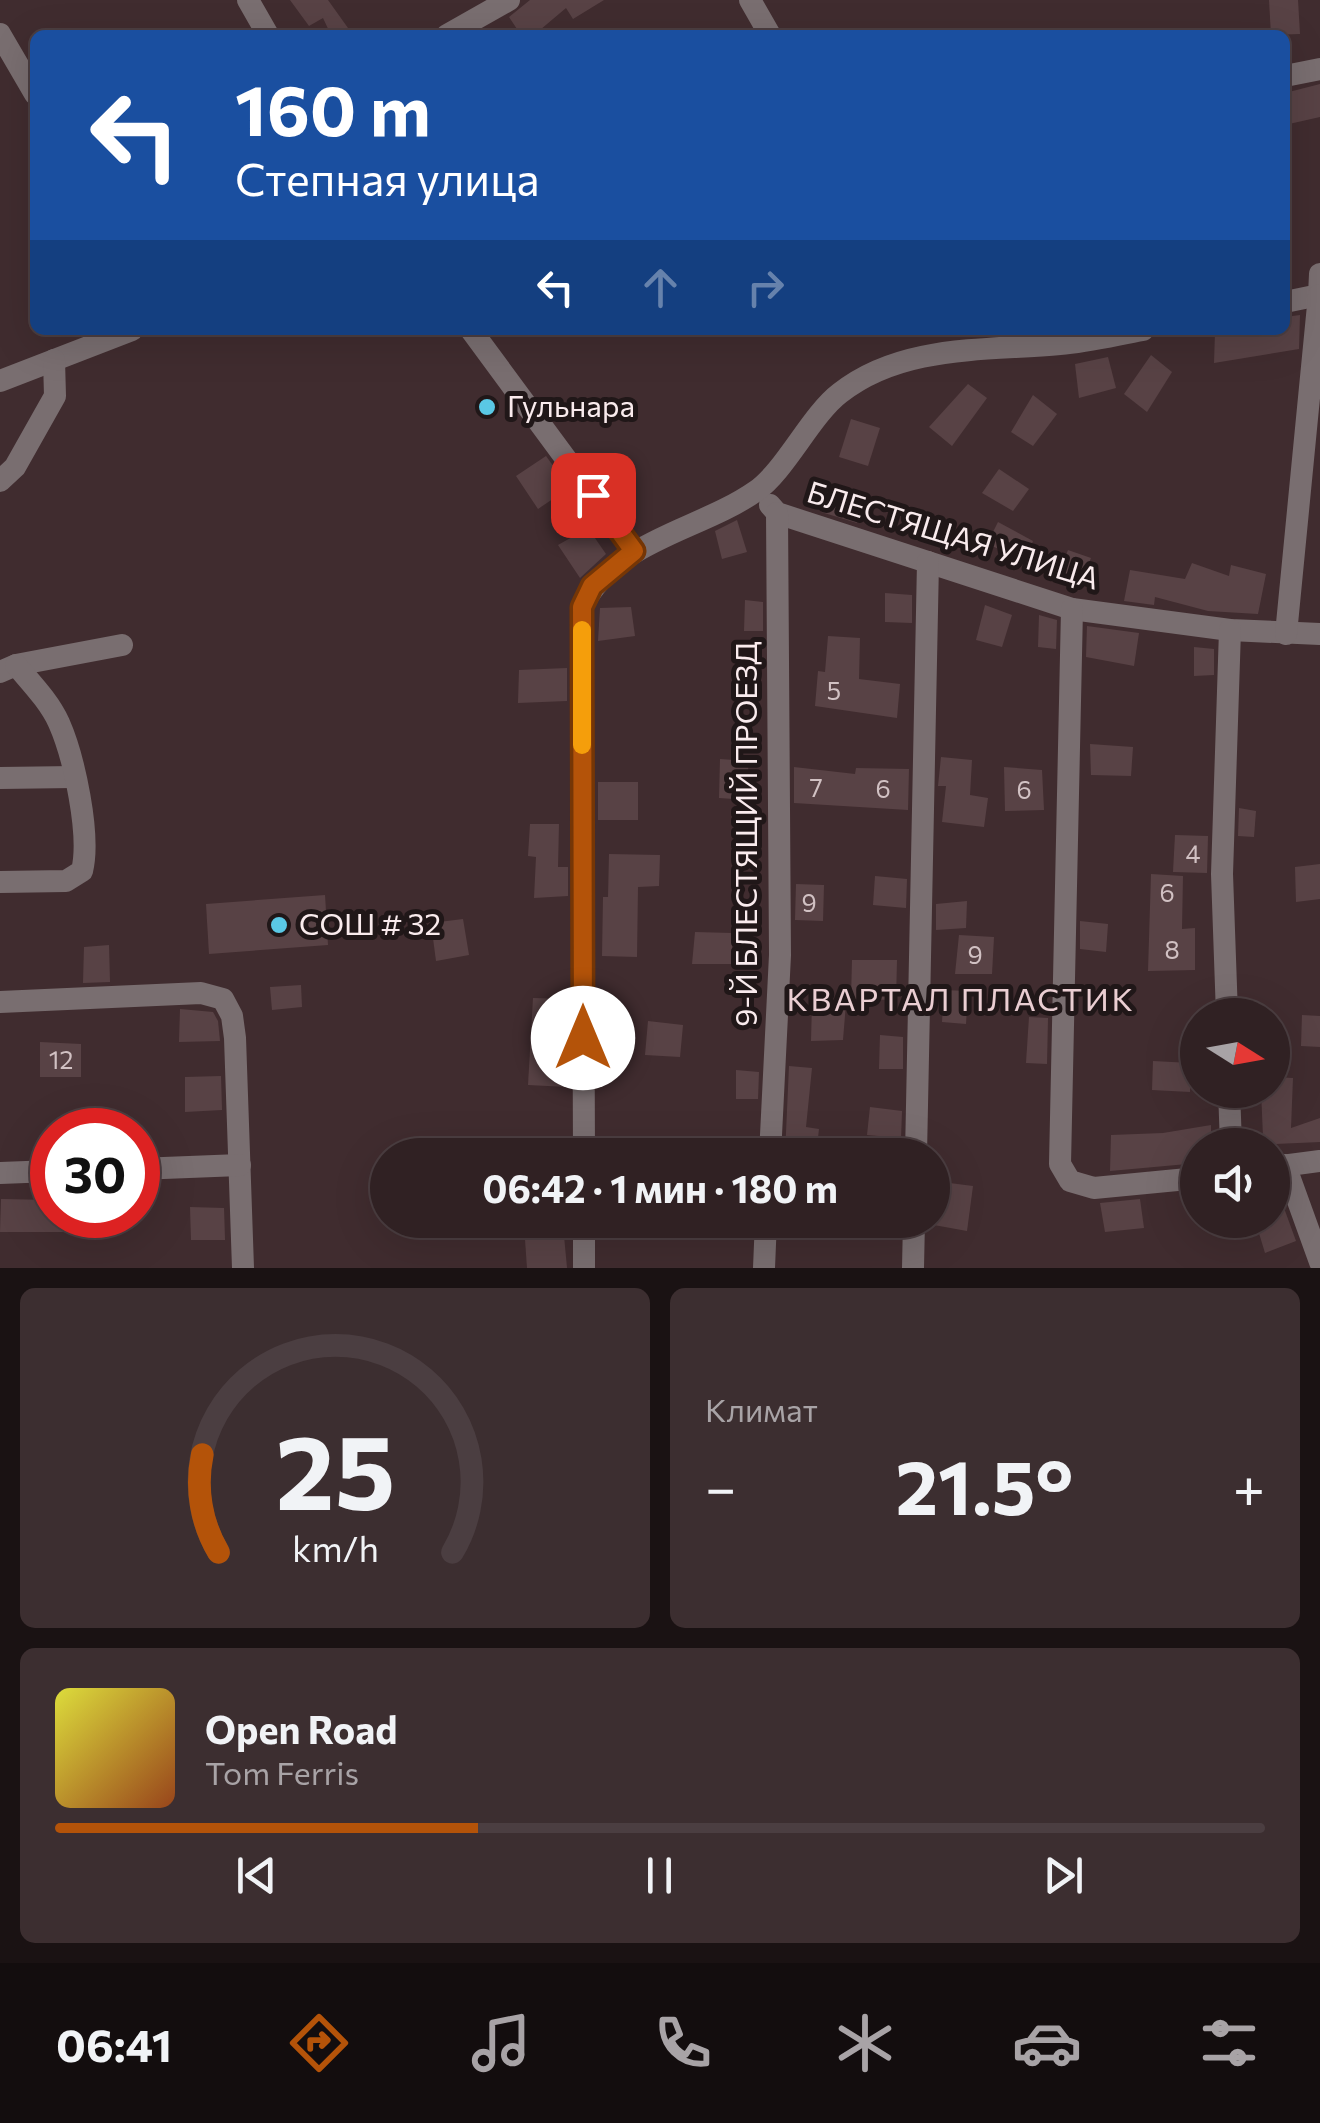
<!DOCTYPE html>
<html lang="ru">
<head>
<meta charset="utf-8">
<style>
  :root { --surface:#302123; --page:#3c2e30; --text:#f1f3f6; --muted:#a8a3a6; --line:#4b3e41; --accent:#b45309 }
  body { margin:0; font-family:Commissioner,sans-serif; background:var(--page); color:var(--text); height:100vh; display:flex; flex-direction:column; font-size:38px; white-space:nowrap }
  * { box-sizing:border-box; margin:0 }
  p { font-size:32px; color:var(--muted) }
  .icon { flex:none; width:55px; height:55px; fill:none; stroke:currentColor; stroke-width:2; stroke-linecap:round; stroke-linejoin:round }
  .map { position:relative; height:1268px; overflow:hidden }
  .side { display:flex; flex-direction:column; gap:20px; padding:20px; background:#1a1213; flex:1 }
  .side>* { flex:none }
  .guide { position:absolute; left:30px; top:30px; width:1260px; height:305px; border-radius:15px; box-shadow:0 10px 40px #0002,0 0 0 2px var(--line); background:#1a4fa0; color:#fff; overflow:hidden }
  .needle { width:65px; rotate:101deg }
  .fabs { position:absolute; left:1180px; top:998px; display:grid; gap:20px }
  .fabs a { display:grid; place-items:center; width:110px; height:110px; border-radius:50%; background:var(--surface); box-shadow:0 10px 40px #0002,0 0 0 2px var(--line); font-size:50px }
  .speed { position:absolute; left:30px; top:1108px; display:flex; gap:20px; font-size:50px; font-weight:700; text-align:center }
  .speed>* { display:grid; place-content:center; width:130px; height:130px; border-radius:50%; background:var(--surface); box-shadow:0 10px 40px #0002,0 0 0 2px var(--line); line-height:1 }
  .speed .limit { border:15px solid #d22; background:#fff; color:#111 }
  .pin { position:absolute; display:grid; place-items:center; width:85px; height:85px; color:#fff; margin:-42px; border-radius:20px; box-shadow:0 5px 15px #0006 }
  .me { position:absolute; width:110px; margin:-55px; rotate:0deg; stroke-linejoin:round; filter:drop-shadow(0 0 8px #0008) }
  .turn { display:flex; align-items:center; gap:35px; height:210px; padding:0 40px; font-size:45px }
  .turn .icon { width:130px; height:130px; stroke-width:2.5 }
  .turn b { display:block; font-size:70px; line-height:85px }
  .lanes { display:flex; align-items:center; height:95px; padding:0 40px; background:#0003; justify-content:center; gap:50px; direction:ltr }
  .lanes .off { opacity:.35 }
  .big { font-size:75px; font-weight:700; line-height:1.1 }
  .side .card { flex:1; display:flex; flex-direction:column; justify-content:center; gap:15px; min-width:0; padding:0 35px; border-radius:15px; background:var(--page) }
  .side .dial { align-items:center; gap:0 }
  .dial svg { height:260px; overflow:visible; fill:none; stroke:var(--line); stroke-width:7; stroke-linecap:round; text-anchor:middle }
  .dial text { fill:var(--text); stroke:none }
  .song { display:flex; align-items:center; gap:30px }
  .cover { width:120px; height:120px; border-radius:15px; background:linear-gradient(135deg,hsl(60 70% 55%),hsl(20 70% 35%)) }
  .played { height:10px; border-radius:5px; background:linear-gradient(90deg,var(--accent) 35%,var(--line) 35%) }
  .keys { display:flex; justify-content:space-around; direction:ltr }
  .heat { display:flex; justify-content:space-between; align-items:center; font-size:55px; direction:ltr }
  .side .tiles { flex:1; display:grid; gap:20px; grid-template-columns:1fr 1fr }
  .card:last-child { grid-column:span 2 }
  .trip { position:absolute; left:370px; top:1138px; width:580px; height:100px; border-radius:50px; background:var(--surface); box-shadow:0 10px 40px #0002,0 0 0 2px var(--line); font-weight:700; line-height:100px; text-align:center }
  .tab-bar { display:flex; height:160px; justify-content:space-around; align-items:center; background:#130d0e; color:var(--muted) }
  .tab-bar .icon { width:70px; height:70px }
  .tab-bar .on { color:var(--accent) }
  .tab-bar b { font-size:45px; color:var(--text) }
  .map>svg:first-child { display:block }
  .building { fill:#584245 }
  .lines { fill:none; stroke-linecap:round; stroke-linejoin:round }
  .minor { stroke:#796e70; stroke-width:22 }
  .route-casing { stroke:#753606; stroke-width:25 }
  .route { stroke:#b45309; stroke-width:18 }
  .slow { stroke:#f59e0b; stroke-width:18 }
  .poi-dot { fill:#5ac8e5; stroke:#201718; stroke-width:4 }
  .labels { text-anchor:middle; stroke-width:10; stroke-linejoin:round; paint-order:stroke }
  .number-label { font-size:25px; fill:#d1c1c3 }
  .poi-label { font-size:30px; fill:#f9ebed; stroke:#201718; text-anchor:start }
  .street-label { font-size:30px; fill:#f9ebed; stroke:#201718 }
  .neighbourhood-label { font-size:32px; letter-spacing:2.5px; fill:#eaced2; stroke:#201718 }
</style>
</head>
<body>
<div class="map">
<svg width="1320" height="1268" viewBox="0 0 1320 1268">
  <rect width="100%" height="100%" fill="#402c2f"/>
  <g class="building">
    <polygon points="290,0 328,0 353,35 331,35 323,18 309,26"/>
    <polygon points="530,0 604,0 573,19 566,8 534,35 521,35 509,17"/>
    <polygon points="1269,0 1298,0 1300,34 1271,35"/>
    <polygon points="1320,84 1320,117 1289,124 1285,93"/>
    <polygon points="1300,315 1299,349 1214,363 1215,332 1285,330 1285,317"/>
    <polygon points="1151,355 1172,372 1147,412 1124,394"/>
    <polygon points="1108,357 1116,388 1079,398 1075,364"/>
    <polygon points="968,384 987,398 952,446 929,427"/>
    <polygon points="1033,395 1057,414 1033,446 1011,432"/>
    <polygon points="851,419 880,428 868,466 839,457"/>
    <polygon points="546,456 569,488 538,509 516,476"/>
    <polygon points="999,469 1029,489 1013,511 982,493"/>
    <polygon points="835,486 866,499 857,523 821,512"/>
    <polygon points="737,520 747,552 722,559 715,531"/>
    <polygon points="998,522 1033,541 1025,560 987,544"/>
    <polygon points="588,528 606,554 580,578 558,545"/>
    <polygon points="1068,550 1091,558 1078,589 1056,579"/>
    <polygon points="1192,563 1229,576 1231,565 1266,574 1258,614 1208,611 1155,597 1154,605 1124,601 1130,570 1185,579"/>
    <polygon points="885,593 912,595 912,623 885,622"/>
    <polygon points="745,600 763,602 763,631 744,631"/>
    <polygon points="985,605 1012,615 1002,647 976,640"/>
    <polygon points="631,607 635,636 598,641 600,608"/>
    <polygon points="1039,615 1057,620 1056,649 1038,647"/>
    <polygon points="1087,626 1139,633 1134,666 1086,657"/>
    <polygon points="828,636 860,638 859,679 900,684 897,718 815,706 818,671 825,672"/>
    <polygon points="1194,647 1214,649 1214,675 1194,676"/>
    <polygon points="567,668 567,701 518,703 519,670"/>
    <polygon points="1090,744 1133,747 1131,776 1091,775"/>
    <polygon points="941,757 972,760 970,795 988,798 984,827 942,822 946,786 938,786"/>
    <polygon points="720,759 748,761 749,800 719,798"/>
    <polygon points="794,767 855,774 856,768 909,769 908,810 794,803"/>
    <polygon points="1004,767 1042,770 1044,810 1005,811"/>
    <rect x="598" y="782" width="40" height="38"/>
    <polygon points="1239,808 1256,811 1254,837 1238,836"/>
    <polygon points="530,824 559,824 558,867 568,867 568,896 534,898 536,857 528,856"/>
    <polygon points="1175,835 1208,836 1207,873 1173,872"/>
    <polygon points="609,854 660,855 659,886 638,887 637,957 602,956 603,897 608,897"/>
    <polygon points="1320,864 1320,899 1296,902 1295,867"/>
    <polygon points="1151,874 1183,876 1182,929 1195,928 1195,970 1148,971"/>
    <polygon points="875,876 907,879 906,908 873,905"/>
    <polygon points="796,884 824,885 823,921 795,920"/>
    <polygon points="325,895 328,945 209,954 206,904"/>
    <polygon points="967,901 966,928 936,930 936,904"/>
    <polygon points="463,919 469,955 436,961 431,923"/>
    <polygon points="1080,921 1108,924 1106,952 1080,949"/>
    <polygon points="695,932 732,933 732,964 692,964"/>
    <polygon points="959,935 994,937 992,974 955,974"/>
    <polygon points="109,945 110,982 83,983 84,947"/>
    <polygon points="852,960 897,960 896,1000 851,999"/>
    <polygon points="301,985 302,1007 272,1010 270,987"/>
    <polygon points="944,990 968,991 966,1024 942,1022"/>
    <polygon points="533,998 568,999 567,1087 528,1085"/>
    <polygon points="846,1003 843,1040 811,1041 812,1004"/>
    <polygon points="180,1009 213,1012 218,1021 220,1041 179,1042"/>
    <polygon points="1302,1015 1320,1016 1320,1047 1301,1046"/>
    <polygon points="1029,1017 1048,1018 1047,1064 1026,1063"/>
    <polygon points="648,1021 683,1025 680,1057 645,1055"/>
    <polygon points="880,1035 903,1037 903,1069 879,1069"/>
    <polygon points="40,1042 81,1044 81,1077 40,1077"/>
    <polygon points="1153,1061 1191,1063 1190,1092 1152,1090"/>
    <polygon points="789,1066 812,1068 806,1127 819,1129 816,1155 785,1155"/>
    <polygon points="736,1070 759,1072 758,1099 736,1099"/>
    <polygon points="221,1076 222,1110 185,1112 185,1077"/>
    <polygon points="1272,1077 1293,1078 1291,1128 1320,1118 1320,1142 1254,1145 1253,1140 1263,1137 1261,1090 1272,1090"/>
    <polygon points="870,1107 902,1111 901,1138 867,1135"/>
    <polygon points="1211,1125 1211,1145 1198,1145 1198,1163 1110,1171 1111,1135 1163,1133"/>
    <polygon points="735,1136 756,1138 755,1155 734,1155"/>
    <polygon points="942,1182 973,1186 967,1231 934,1225"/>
    <polygon points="1,1199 52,1200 52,1215 63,1215 63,1232 0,1232"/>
    <polygon points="1140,1199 1144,1228 1105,1232 1100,1203"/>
    <polygon points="190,1207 224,1208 225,1240 191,1240"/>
    <polygon points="1284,1208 1296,1241 1265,1253 1255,1220 1272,1220 1272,1211"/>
    <polygon points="524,1225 563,1225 567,1268 527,1268"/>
  </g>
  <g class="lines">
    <g class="minor">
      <polyline points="248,0 268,35"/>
      <polyline points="750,0 770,35"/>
      <polyline points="0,34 35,94"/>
      <polyline points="447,35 509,0"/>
      <polyline points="1285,76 1320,69"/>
      <polyline points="1285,302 1319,295 1320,274"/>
      <polyline points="471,330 634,551"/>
      <polyline points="0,381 132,330"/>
      <polyline points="0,481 15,467 55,396 54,360"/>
      <polyline points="770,505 777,513 1072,609 1230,630 1320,634"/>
      <polyline points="1072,609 1060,1164 1070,1181 1094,1188 1198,1178"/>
      <polyline points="1286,634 1319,295"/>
      <polyline points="0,672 16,665 122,645"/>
      <polyline points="0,778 74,777"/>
      <path d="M0 882 66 881 82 871C91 835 74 757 59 723 49 701 31 683 16 665"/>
      <polyline points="0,1002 201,993 223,999 232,1016 235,1038 243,1268"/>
      <polyline points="1227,1015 1222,874 1230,630"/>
      <polyline points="1229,1090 1231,1145"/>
      <path d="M584 1155 582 607C616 539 699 531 756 491 785 471 811 415 840 393 902 344 986 351 1060 344 1088 342 1115 335 1143 330"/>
      <polyline points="770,1155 780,955 777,513"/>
      <polyline points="916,1155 928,562"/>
      <polyline points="1285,1165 1320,1262"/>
      <polyline points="1274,1167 1320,1161"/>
      <polyline points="138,1169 240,1165"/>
      <polyline points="0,1173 52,1171"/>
      <polyline points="584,1220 584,1268"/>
      <polyline points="764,1268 766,1220"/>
      <polyline points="913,1268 914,1220"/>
    </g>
  </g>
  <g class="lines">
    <g class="route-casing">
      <polyline id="route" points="583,1038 582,607 592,586 634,551 593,495"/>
    </g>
    <use href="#route" class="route"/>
    <polyline class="slow" points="582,630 582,745"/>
  </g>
  <g class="poi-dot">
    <circle cx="487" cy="407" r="10"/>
    <circle cx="279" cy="925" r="10"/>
  </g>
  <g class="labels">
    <g class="number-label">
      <text x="834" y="700">5</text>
      <text x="816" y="797">7</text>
      <text x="883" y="798">6</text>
      <text x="1024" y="799">6</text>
      <text x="1193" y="863">4</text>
      <text x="1167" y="902">6</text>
      <text x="809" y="912">9</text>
      <text x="1172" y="959">8</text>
      <text x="975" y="964">9</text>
      <text x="61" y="1069">12</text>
    </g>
    <g class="poi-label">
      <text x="507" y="417">Гульнара</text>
      <text x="299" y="935">СОШ # 32</text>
    </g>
    <g class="street-label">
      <text transform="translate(953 536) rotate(17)" y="10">БЛЕСТЯЩАЯ УЛИЦА</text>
      <text transform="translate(747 834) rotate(-90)" y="10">9-Й БЛЕСТЯЩИЙ ПРОЕЗД</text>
    </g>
    <g class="neighbourhood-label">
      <text x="961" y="1011">КВАРТАЛ ПЛАСТИК</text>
    </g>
  </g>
</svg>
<div class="fabs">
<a><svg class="needle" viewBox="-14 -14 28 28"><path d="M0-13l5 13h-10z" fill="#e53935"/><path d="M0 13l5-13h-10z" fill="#a8a3a6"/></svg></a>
<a><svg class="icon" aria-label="sound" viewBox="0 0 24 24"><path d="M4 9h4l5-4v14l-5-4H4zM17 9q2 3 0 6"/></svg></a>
</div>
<div class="speed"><div class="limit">30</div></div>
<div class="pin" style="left:593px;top:495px;background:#d93025"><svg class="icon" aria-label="arrive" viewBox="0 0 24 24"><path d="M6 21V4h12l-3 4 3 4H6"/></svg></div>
<svg class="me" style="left:583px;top:1038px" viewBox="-20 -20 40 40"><circle r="19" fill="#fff"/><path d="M0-13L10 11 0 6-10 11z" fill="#b45309"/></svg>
<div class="trip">06:42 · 1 мин · 180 m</div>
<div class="guide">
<div class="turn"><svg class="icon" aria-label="left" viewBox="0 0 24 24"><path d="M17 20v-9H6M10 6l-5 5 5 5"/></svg><div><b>160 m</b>Степная улица</div></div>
<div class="lanes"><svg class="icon" aria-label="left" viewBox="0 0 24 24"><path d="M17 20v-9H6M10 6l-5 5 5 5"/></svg><svg class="icon off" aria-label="ahead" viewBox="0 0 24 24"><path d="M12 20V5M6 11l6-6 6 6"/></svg><svg class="icon off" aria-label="right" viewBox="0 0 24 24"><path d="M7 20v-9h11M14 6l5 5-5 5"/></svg></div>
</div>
</div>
<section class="side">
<div class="tiles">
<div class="card dial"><svg viewBox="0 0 100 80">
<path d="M14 69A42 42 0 1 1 86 69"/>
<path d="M14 69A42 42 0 0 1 9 39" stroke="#b45309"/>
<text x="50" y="56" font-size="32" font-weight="700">25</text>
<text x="50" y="72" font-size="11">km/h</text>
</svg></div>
<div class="card"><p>Климат</p>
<div class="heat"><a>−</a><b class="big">21.5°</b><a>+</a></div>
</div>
<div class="card">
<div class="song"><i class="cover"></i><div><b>Open Road</b><p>Tom Ferris</p></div></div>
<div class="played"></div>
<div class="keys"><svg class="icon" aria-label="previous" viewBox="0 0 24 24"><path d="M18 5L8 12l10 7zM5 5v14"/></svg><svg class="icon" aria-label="pause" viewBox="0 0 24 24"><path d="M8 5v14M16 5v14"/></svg><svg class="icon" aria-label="next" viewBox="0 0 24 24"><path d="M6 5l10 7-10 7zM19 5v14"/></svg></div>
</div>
</div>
</section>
<nav class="tab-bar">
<b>06:41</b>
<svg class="icon on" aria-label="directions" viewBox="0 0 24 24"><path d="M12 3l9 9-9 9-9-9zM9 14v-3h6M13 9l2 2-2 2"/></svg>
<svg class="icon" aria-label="music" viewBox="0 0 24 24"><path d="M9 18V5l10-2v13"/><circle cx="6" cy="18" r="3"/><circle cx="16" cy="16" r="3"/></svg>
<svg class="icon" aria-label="phone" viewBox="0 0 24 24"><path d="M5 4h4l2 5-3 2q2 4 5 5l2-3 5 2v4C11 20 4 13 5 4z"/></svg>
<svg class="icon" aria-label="climate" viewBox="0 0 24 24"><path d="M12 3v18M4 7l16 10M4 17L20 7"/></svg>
<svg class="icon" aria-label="car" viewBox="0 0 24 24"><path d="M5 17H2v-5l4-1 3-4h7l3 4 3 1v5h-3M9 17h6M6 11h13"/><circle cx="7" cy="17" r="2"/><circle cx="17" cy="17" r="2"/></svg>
<svg class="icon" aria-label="filters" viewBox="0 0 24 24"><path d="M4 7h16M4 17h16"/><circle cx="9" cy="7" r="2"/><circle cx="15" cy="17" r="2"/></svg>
</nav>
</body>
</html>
